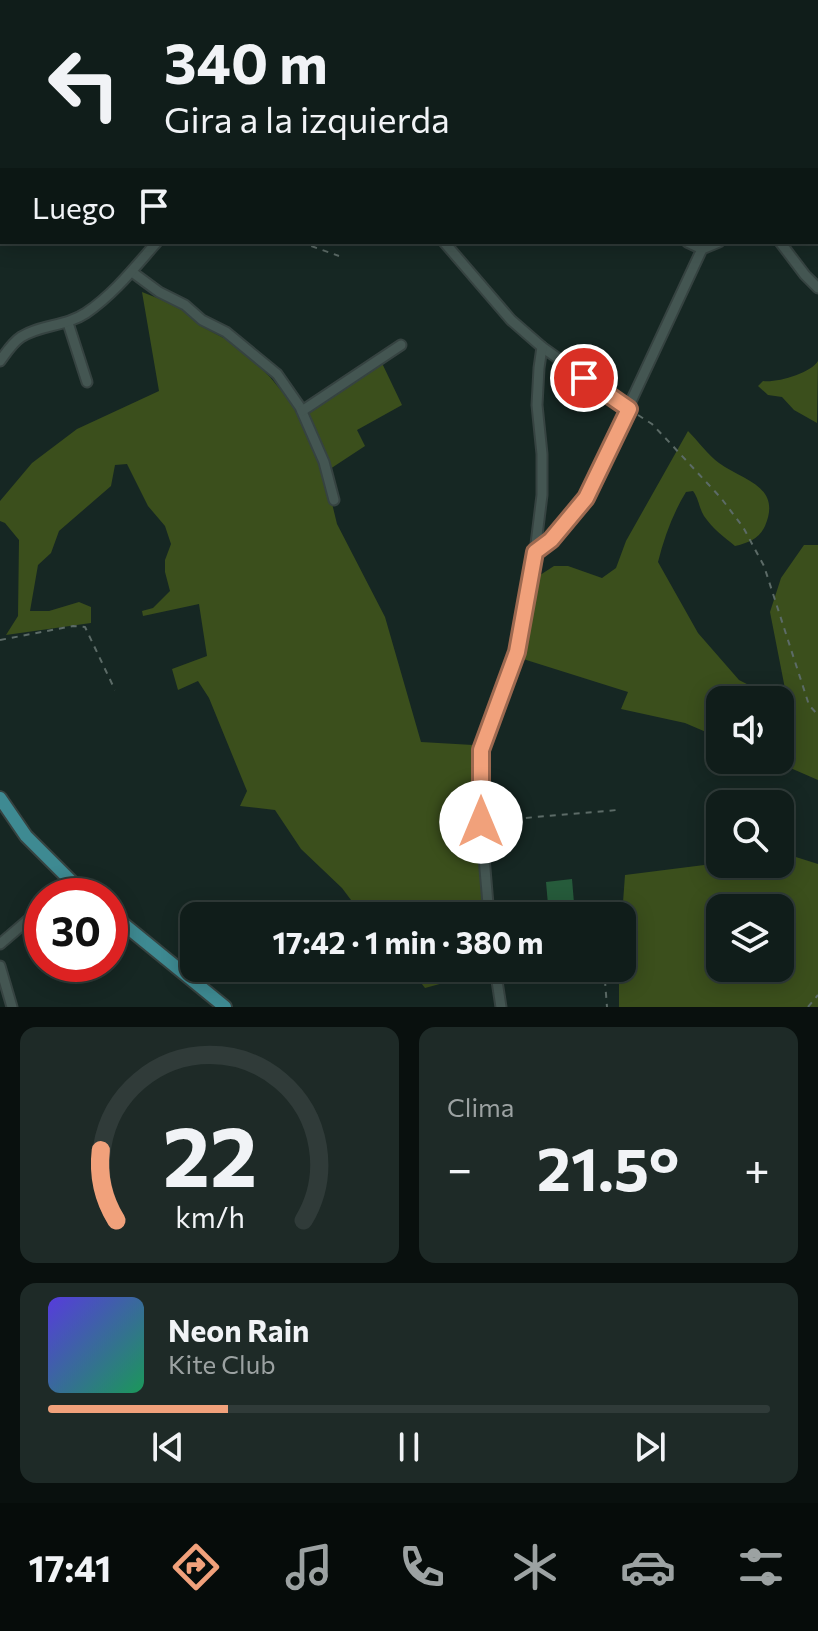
<!DOCTYPE html>
<html lang="es">
<head>
<meta charset="utf-8">
<style>
  :root { --surface:#101d1a; --page:#1e2a27; --text:#f1f3f6; --muted:#9ca2a2; --line:#303b39; --accent:#f1a17b }
  body { margin:0; font-family:Commissioner,sans-serif; background:var(--page); color:var(--text); height:100vh; display:flex; flex-direction:column; font-size:30px; white-space:nowrap }
  * { box-sizing:border-box; margin:0 }
  p { font-size:26px; color:var(--muted) }
  .icon { flex:none; width:44px; height:44px; fill:none; stroke:currentColor; stroke-width:2; stroke-linecap:round; stroke-linejoin:round }
  .map { position:relative; height:1007px; overflow:hidden }
  .details { display:flex; flex-direction:column; gap:20px; padding:20px; background:#09100e; flex:1 }
  .details>* { flex:none }
  .top-card { position:absolute; left:0px; top:0px; width:818px; height:244px; box-shadow:0 4px 20px #0003,0 0 0 2px var(--line); background:#101d1a; color:var(--text); overflow:hidden }
  .fabs { position:absolute; left:706px; top:686px; display:grid; gap:16px }
  .fabs a { display:grid; place-items:center; width:88px; height:88px; border-radius:16px; background:var(--surface); box-shadow:0 4px 20px #0003,0 0 0 2px var(--line); font-size:40px }
  .speed { position:absolute; left:24px; top:878px; display:flex; gap:16px; font-size:40px; font-weight:700; text-align:center }
  .speed>* { display:grid; place-content:center; width:104px; height:104px; border-radius:50%; background:var(--surface); box-shadow:0 4px 20px #0003,0 0 0 2px var(--line); line-height:1 }
  .speed .limit { border:12px solid #d22; background:#fff; color:#111 }
  .pin { position:absolute; display:grid; place-items:center; width:68px; height:68px; color:#fff; margin:-34px; border:4px solid #fff; border-radius:50%; box-shadow:0 2px 8px #0007 }
  .me { position:absolute; width:88px; margin:-44px; rotate:0deg; stroke-linejoin:round; filter:drop-shadow(0 0 6px #0008) }
  .turn { display:flex; align-items:center; gap:28px; height:168px; padding:0 32px; font-size:36px }
  .turn .icon { width:104px; height:104px; stroke-width:2.5 }
  .turn b { display:block; font-size:56px; line-height:68px }
  .then { display:flex; align-items:center; height:76px; padding:0 32px; background:#0003; gap:16px; font-size:30px }
  .big { font-size:60px; font-weight:700; line-height:1.1 }
  .details .widget { flex:1; display:flex; flex-direction:column; justify-content:center; gap:12px; min-width:0; padding:0 28px; border-radius:16px; background:var(--page) }
  .details .dial { align-items:center; gap:0 }
  .dial svg { height:208px; overflow:visible; fill:none; stroke:var(--line); stroke-width:7; stroke-linecap:round; text-anchor:middle }
  .dial text { fill:var(--text); stroke:none }
  .song { display:flex; align-items:center; gap:24px }
  .cover { width:96px; height:96px; border-radius:12px; background:linear-gradient(135deg,hsl(250 70% 55%),hsl(150 70% 35%)) }
  .played { height:8px; border-radius:4px; background:linear-gradient(90deg,var(--accent) 25%,var(--line) 25%) }
  .keys { display:flex; justify-content:space-around; direction:ltr }
  .heat { display:flex; justify-content:space-between; align-items:center; font-size:44px; direction:ltr }
  .details .tiles { flex:1; display:grid; gap:20px; grid-template-columns:1fr 1fr }
  .widget:last-child { grid-column:span 2 }
  .trip { position:absolute; left:180px; top:902px; width:456px; height:80px; border-radius:16px; background:var(--surface); box-shadow:0 4px 20px #0003,0 0 0 2px var(--line); font-weight:700; line-height:80px; text-align:center }
  .tab-bar { display:flex; height:128px; justify-content:space-around; align-items:center; background:#060c0a; color:var(--muted) }
  .tab-bar .icon { width:56px; height:56px }
  .tab-bar .selected { color:var(--accent) }
  .tab-bar b { font-size:36px; color:var(--text) }
  .map>svg:first-child { display:block }
  .forest { fill:#3b4f1c; fill-rule:evenodd }
  .building { fill:#265b3b }
  .lines { fill:none; stroke-linecap:round; stroke-linejoin:round }
  .minor-casing { stroke:#364341; stroke-width:13 }
  .major-casing { stroke:#364341; stroke-width:16 }
  .path { stroke:#5c6b67; stroke-width:2; stroke-dasharray:6 6; stroke-linecap:butt }
  .minor { stroke:#445652; stroke-width:9 }
  .major { stroke:#3e8a92; stroke-width:12 }
  .route-casing { stroke:#9d6950; stroke-width:20 }
  .route { stroke:#f1a17b; stroke-width:14 }
</style>
</head>
<body>
<div class="map">
<svg width="818" height="1007" viewBox="0 0 818 1007">
  <rect width="100%" height="100%" fill="#162723"/>
  <g class="forest">
    <polygon points="142,292 180,307 199,325 237,345 270,377 298,411 380,359 402,405 357,430 365,446 330,469 329,491 337,524 385,617 421,742 473,745 484,916 363,916 342,888 301,849 275,810 240,806 247,791 209,698 198,681 178,690 172,669 207,656 199,604 143,616 142,611 153,608 170,591 165,572 165,560 171,544 165,526 148,506 127,464 115,465 111,486 59,531 51,553 38,565 30,611 49,611 79,602 91,607 91,623 6,635 18,616 19,540 5,523 0,521 0,501 32,463 77,429 159,391"/>
    <path d="M818 361 817 423 794 410 782 397 768 395 758 386 763 381C777 383 811 373 818 361Z"/>
    <path d="M688 431C698 441 708 455 719 463 744 481 782 486 765 526 759 539 748 543 735 546 724 537 712 528 704 516 699 508 699 499 693 491L686 492C673 513 664 538 658 562L698 633 739 680 778 700H720V738L685 723 621 709 628 692 520 658 537 577 554 566H568L602 578 616 568 626 541Z"/>
    <polygon points="804,545 818,545 818,780 772,760 780,760 780,701 788,704 770,612 781,578"/>
    <path d="M780 852 818 864V1007H619V968H622V916L625 875 720 863 780 864ZM720 908H780V968H720Z"/>
    <polygon points="407,968 468,968 469,976 425,988 415,975"/>
  </g>
  <polygon class="building" points="572,879 575,915 549,916 546,882"/>
  <g class="lines">
    <g class="minor-casing">
      <g id="minor">
        <polyline points="139,2 142,0"/>
        <polyline points="317,2 318,0"/>
        <polyline points="0,36 2,36"/>
        <polyline points="444,242 511,320 542,347 629,409"/>
        <polyline points="687,242 702,249"/>
        <polyline points="780,242 805,275 818,288"/>
        <polyline points="132,272 159,292 185,305 202,320 226,332 277,374 300,407 324,462 334,500"/>
        <polyline points="68,323 87,382"/>
        <path d="M0 361C6 353 12 343 21 337 41 324 65 327 86 313 114 294 135 267 157 242"/>
        <polyline points="302,411 401,345"/>
        <polyline points="535,552 551,540 586,498 702,249 719,242"/>
        <polyline points="57,896 73,883"/>
        <polyline points="489,916 481,822 481,750 517,652 535,552 542,495 542,454 537,405 539,368 542,347"/>
        <polyline points="0,944 42,908"/>
        <polyline points="0,966 12,1007"/>
        <polyline points="495,968 501,1007"/>
      </g>
    </g>
    <g class="major-casing">
      <g id="major">
        <polyline points="0,798 26,836 73,883 89,896"/>
        <polyline points="110,913 225,1007"/>
      </g>
    </g>
    <g class="path">
      <polyline points="300,242 339,256"/>
      <polyline points="638,415 652,424 670,443 721,498 743,527 764,566 809,705 818,715"/>
      <polyline points="0,640 73,626 85,627 115,690"/>
      <polyline points="490,821 617,810"/>
      <polyline points="604,968 607,1007"/>
      <polyline points="808,1007 818,995"/>
    </g>
    <use href="#minor" class="minor"/>
    <use href="#major" class="major"/>
  </g>
  <g class="lines">
    <g class="route-casing">
      <polyline id="route" points="481,822 481,750 517,652 535,552 551,540 586,498 629,409 584,378"/>
    </g>
    <use href="#route" class="route"/>
  </g>
</svg>
<div class="fabs">
<a><svg class="icon" aria-label="sound" viewBox="0 0 24 24"><path d="M4 9h4l5-4v14l-5-4H4zM17 9q2 3 0 6"/></svg></a>
<a><svg class="icon" aria-label="search" viewBox="0 0 24 24"><circle cx="10" cy="10" r="6"/><path d="M15 15l6 6"/></svg></a>
<a><svg class="icon" aria-label="layers" viewBox="0 0 24 24"><path d="M12 4l9 5-9 5-9-5zM3 14l9 5 9-5"/></svg></a>
</div>
<div class="speed"><div class="limit">30</div></div>
<div class="pin" style="left:584px;top:378px;background:#d93025"><svg class="icon" aria-label="arrive" viewBox="0 0 24 24"><path d="M6 21V4h12l-3 4 3 4H6"/></svg></div>
<svg class="me" style="left:481px;top:822px" viewBox="-20 -20 40 40"><circle r="19" fill="#fff"/><path d="M0-13L10 11 0 6-10 11z" fill="#f1a17b"/></svg>
<div class="trip">17:42 · 1 min · 380 m</div>
<div class="top-card">
<div class="turn"><svg class="icon" aria-label="left" viewBox="0 0 24 24"><path d="M17 20v-9H6M10 6l-5 5 5 5"/></svg><div><b>340 m</b>Gira a la izquierda</div></div>
<div class="then">Luego<svg class="icon" aria-label="arrive" viewBox="0 0 24 24"><path d="M6 21V4h12l-3 4 3 4H6"/></svg></div>
</div>
</div>
<section class="details">
<div class="tiles">
<div class="widget dial"><svg viewBox="0 0 100 80">
<path d="M14 69A42 42 0 1 1 86 69"/>
<path d="M14 69A42 42 0 0 1 8 42" stroke="#f1a17b"/>
<text x="50" y="56" font-size="32" font-weight="700">22</text>
<text x="50" y="72" font-size="11">km/h</text>
</svg></div>
<div class="widget"><p>Clima</p>
<div class="heat"><a>−</a><b class="big">21.5°</b><a>+</a></div>
</div>
<div class="widget">
<div class="song"><i class="cover"></i><div><b>Neon Rain</b><p>Kite Club</p></div></div>
<div class="played"></div>
<div class="keys"><svg class="icon" aria-label="previous" viewBox="0 0 24 24"><path d="M18 5L8 12l10 7zM5 5v14"/></svg><svg class="icon" aria-label="pause" viewBox="0 0 24 24"><path d="M8 5v14M16 5v14"/></svg><svg class="icon" aria-label="next" viewBox="0 0 24 24"><path d="M6 5l10 7-10 7zM19 5v14"/></svg></div>
</div>
</div>
</section>
<nav class="tab-bar">
<b>17:41</b>
<svg class="icon selected" aria-label="directions" viewBox="0 0 24 24"><path d="M12 3l9 9-9 9-9-9zM9 14v-3h6M13 9l2 2-2 2"/></svg>
<svg class="icon" aria-label="music" viewBox="0 0 24 24"><path d="M9 18V5l10-2v13"/><circle cx="6" cy="18" r="3"/><circle cx="16" cy="16" r="3"/></svg>
<svg class="icon" aria-label="phone" viewBox="0 0 24 24"><path d="M5 4h4l2 5-3 2q2 4 5 5l2-3 5 2v4C11 20 4 13 5 4z"/></svg>
<svg class="icon" aria-label="climate" viewBox="0 0 24 24"><path d="M12 3v18M4 7l16 10M4 17L20 7"/></svg>
<svg class="icon" aria-label="car" viewBox="0 0 24 24"><path d="M5 17H2v-5l4-1 3-4h7l3 4 3 1v5h-3M9 17h6M6 11h13"/><circle cx="7" cy="17" r="2"/><circle cx="17" cy="17" r="2"/></svg>
<svg class="icon" aria-label="filters" viewBox="0 0 24 24"><path d="M4 7h16M4 17h16"/><circle cx="9" cy="7" r="2"/><circle cx="15" cy="17" r="2"/></svg>
</nav>
</body>
</html>
